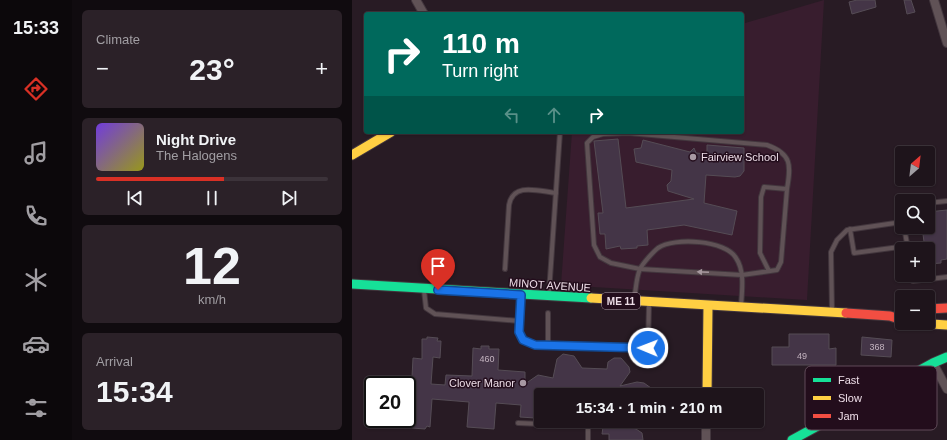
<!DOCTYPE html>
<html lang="en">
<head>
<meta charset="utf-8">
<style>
  :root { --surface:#1e141b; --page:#2b2128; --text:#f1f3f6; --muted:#a19ea3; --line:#3c333a; --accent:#d93025 }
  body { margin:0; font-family:Arial,sans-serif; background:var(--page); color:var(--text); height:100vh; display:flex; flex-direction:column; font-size:15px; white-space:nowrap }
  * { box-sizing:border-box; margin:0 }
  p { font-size:13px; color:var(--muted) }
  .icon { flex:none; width:22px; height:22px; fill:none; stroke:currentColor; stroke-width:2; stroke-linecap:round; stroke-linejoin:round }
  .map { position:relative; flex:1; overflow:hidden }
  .side { display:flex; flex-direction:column; gap:10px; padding:10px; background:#100b0f; width:280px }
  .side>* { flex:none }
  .top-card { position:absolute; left:12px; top:12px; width:380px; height:122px; border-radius:4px; box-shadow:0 1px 3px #0004,0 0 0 1px var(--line); background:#00695c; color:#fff; overflow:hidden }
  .needle { width:26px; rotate:28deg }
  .fabs { position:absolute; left:543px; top:146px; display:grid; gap:8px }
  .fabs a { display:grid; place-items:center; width:40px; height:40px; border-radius:4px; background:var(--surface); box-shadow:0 1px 3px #0004,0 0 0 1px var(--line); font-size:20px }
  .speed { position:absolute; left:12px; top:376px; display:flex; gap:8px; font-size:20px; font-weight:700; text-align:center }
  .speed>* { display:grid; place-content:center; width:52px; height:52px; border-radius:50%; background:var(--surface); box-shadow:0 1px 3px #0004,0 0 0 1px var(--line); line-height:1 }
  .speed .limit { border:2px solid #111; border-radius:6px; background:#fff; color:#111 }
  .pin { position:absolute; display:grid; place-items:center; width:34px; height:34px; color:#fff; margin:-41px -17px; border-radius:50% 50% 50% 0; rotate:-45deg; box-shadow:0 0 4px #0007 }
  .pin .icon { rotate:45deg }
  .me { position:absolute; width:44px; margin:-22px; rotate:271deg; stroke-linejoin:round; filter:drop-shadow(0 0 3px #0008) }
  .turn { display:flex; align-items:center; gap:14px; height:84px; padding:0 12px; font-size:18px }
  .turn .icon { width:52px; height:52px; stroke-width:2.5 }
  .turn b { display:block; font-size:28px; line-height:34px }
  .lanes { display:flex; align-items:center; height:38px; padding:0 12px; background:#0003; justify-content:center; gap:20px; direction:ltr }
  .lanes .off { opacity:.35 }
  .big { font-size:30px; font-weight:600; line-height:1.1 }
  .side .tile { flex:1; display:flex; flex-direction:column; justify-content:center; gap:6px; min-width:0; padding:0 14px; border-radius:6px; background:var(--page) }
  .side .dial { align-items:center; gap:0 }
  .dial b { font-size:52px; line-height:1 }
  .song { display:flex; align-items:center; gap:12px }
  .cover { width:48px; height:48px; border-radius:6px; background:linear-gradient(135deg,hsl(260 70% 55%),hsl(60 70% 35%)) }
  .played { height:4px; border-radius:2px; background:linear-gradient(90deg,var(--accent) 55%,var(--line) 55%) }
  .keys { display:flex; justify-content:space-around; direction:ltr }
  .heat { display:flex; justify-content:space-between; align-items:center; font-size:22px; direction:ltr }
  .trip { position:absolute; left:182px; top:388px; width:230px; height:40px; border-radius:4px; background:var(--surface); box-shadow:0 1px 3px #0004,0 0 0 1px var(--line); font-weight:600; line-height:40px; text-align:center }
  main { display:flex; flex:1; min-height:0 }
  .tab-bar { display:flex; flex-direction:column; width:72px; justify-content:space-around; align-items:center; background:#0c080b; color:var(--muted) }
  .tab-bar .icon { width:28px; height:28px }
  .tab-bar .on { color:var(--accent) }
  .tab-bar b { font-size:18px; color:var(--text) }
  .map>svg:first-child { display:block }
  .built { fill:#381d2e }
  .building { fill:#443547; stroke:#554c55 }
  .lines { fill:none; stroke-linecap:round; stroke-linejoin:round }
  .lane-casing { stroke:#43373e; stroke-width:6 }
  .street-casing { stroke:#43373e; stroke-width:10 }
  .fast-casing { stroke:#43373e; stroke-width:11 }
  .slow-casing { stroke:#43373e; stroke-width:11 }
  .jam-casing { stroke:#43373e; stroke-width:11 }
  .lane { stroke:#605256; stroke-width:4 }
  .street { stroke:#605256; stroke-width:8 }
  .fast { stroke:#16e098; stroke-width:9 }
  .slow { stroke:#ffcf43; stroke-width:9 }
  .jam { stroke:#f24e42; stroke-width:9 }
  .oneway { fill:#a6989e }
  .route-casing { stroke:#114b97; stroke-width:10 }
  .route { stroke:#1a73e8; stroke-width:7 }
  .poi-dot { fill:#a899a3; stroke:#230d1c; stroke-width:1.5 }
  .labels { text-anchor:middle; stroke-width:3; stroke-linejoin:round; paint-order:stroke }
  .number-label { font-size:9px; fill:#c3b3bf }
  .shield { fill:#230d1c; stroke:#b09faa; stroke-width:1 }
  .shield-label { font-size:10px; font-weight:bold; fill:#eddde7 }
  .poi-label { font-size:11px; fill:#eddde7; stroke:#230d1c; text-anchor:start }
  .street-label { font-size:11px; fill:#eddde7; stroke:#230d1c }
  .key { fill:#230d1c; stroke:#604b59; stroke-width:1 }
  .key-label { font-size:11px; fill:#eddde7 }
</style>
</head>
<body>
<main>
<nav class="tab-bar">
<b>15:33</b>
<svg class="icon on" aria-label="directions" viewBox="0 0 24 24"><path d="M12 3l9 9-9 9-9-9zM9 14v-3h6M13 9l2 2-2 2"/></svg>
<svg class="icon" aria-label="music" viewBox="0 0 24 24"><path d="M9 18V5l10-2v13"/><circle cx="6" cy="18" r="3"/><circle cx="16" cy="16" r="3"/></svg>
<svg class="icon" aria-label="phone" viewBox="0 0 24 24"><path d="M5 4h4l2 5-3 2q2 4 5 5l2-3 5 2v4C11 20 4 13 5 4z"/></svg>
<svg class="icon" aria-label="climate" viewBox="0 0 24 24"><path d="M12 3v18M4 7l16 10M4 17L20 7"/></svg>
<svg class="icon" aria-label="car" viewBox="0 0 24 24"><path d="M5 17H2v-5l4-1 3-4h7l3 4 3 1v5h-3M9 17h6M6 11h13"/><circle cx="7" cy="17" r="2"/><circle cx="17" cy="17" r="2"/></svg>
<svg class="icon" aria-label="filters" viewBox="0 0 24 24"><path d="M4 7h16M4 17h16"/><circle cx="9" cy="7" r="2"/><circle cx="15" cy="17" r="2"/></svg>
</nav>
<section class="side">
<div class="tile"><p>Climate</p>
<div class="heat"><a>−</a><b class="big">23°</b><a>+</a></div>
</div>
<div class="tile">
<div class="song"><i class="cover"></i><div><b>Night Drive</b><p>The Halogens</p></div></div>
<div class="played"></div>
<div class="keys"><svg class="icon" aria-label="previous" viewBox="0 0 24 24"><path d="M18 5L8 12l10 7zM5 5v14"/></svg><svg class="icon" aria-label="pause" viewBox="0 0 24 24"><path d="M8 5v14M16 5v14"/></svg><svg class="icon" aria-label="next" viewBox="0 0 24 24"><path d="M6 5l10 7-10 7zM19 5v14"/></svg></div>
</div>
<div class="tile dial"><b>12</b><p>km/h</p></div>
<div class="tile"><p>Arrival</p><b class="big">15:34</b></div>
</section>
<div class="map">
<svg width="595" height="440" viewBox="0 0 595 440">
  <rect width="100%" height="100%" fill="#281b24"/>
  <polygon class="built" points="472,0 455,300 209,285 220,132 390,132 390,24"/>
  <g class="building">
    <polygon points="505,0 523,0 524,7 500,14 497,2"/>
    <polygon points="552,0 559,0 563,12 555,14"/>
    <polygon points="266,139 274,208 342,199 316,191 315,185 319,181 320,170 284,162 282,149 289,148 291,140 338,152 342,148 344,153 355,154 355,145 392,148 392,171 388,176 383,177 354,175 352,203 385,211 380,235 332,225 295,230 296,245 285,246 285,248 269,249 268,246 254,249 253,234 248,234 246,213 251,213 242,141"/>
    <polygon points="595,210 595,259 589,260 589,263 576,264 576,249 573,249 570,227 576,227 576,212"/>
    <polygon points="437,334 477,334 477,349 484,348 484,365 420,365 420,347 437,347"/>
    <polygon points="75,337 86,338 85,341 89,341 88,358 81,357 79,384 93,385 94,375 120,376 121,348 129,349 129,346 137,346 137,349 147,349 146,370 173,372 173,384 186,375 201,378 205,359 211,354 222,356 230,368 255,369 256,362 262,358 269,358 277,367 278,372 268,386 285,382 292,383 299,388 301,395 189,395 189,405 184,408 183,418 168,417 169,405 144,403 142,429 115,427 117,402 80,399 78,427 75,426 73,429 60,428 60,425 56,425 56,402 58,400 59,389 56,387 57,377 60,377 61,358 70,359 70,339 75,339"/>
    <polygon points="510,337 540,340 539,357 509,355"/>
    <polygon points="254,421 274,421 267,425 284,429 290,433 291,440 257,440 257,434 250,434 251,427 260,428"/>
  </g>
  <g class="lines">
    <g class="lane-casing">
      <g id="lane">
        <polyline points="576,203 595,201"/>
        <polyline points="552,227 556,249"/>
        <polyline points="498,229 502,253 555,246"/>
        <path d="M153 269 157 205C161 182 186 191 204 193"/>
        <path d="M417 271 408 253 409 197 412 187 435 189 429 262 425 270 390 275 288 269 259 263 248 257 242 245 235 143 241 137 251 134 276 133 415 145C440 154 439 165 435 189"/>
        <polyline points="560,275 561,281 595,277"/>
        <polyline points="72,290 74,308 83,314 167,321"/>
        <polyline points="197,293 208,132"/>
        <polyline points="169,295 167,332 171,340 183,345 296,347 297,304"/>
        <path d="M282 300C284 290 284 278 288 269 291 263 301 252 306 248 322 237 374 240 384 258 393 271 390 291 389 306"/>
        <polyline points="480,311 479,252 485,240 495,230 550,222"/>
        <polyline points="196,345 196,313"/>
        <polyline points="166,423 236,426 236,440"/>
      </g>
    </g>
    <g class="street-casing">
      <g id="street">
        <polyline points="64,0 72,14"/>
        <polyline points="582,0 595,43"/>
        <polyline points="581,363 595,389"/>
        <polyline points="354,440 354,421"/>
      </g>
    </g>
    <g class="fast-casing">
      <g id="fast">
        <polyline points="0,284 239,298"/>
        <polyline points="440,440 581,363 595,357"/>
      </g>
    </g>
    <g class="slow-casing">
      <g id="slow">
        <polyline points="0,155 39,132"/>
        <polyline points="239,298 494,313"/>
        <polyline points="565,323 595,325"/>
        <polyline points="355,395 356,306"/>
      </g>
    </g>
    <g class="jam-casing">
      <g id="jam">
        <polyline points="576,309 595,308"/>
        <polyline points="494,313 538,316 550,320"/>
      </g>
    </g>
    <use href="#lane" class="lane"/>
    <use href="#street" class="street"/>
    <use href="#fast" class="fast"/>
    <use href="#slow" class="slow"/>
    <use href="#jam" class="jam"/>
  </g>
  <defs><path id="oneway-solid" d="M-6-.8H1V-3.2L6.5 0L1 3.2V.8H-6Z"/></defs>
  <use class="oneway" href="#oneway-solid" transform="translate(351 272) rotate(-177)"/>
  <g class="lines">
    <g class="route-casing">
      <polyline id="route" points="86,290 169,295 167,332 171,340 183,345 296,348"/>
    </g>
    <use href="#route" class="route"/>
  </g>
  <g class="poi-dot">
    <circle cx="341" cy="157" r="4"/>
    <circle cx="171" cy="383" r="4"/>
  </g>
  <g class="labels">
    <g class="number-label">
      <text x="525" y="350">368</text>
      <text x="450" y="359">49</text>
      <text x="135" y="362">460</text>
    </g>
    <rect class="shield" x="250" y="293" width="38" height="16" rx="3"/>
    <g class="shield-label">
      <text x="269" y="305">ME 11</text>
    </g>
    <g class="poi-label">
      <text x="349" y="161">Fairview School</text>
      <text x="163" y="387" text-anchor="end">Clover Manor</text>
    </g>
    <g class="street-label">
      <text transform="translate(198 285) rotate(4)" y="4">MINOT AVENUE</text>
    </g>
  </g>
  <rect x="453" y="366" width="132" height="64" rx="6" class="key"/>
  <rect x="461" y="378" width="18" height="4" fill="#16e098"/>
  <rect x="461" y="396" width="18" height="4" fill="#ffcf43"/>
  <rect x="461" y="414" width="18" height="4" fill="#f24e42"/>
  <g class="key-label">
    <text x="486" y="384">Fast</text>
    <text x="486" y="402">Slow</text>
    <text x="486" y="420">Jam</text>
  </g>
</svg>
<div class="fabs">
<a><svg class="needle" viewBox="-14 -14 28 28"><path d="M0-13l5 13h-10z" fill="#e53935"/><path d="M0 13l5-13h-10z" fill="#a19ea3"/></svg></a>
<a><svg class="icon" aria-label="search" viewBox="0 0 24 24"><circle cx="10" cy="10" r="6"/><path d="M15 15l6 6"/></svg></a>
<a>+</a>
<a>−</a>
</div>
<div class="speed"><div class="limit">20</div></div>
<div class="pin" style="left:86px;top:290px;background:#d93025"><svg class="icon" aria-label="arrive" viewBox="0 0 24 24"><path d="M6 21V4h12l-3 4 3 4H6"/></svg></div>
<svg class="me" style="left:296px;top:348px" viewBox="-20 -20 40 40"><circle r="17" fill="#1a73e8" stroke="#fff" stroke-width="3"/><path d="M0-11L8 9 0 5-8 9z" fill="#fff"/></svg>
<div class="trip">15:34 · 1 min · 210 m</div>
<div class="top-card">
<div class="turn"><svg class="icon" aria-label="right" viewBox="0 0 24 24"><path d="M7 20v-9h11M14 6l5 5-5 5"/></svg><div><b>110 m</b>Turn right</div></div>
<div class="lanes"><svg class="icon off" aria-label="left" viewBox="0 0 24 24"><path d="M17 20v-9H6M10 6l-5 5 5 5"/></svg><svg class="icon off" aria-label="ahead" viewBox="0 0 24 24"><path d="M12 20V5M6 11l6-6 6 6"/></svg><svg class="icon" aria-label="right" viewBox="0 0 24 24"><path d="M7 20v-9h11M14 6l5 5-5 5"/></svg></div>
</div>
</div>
</main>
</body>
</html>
